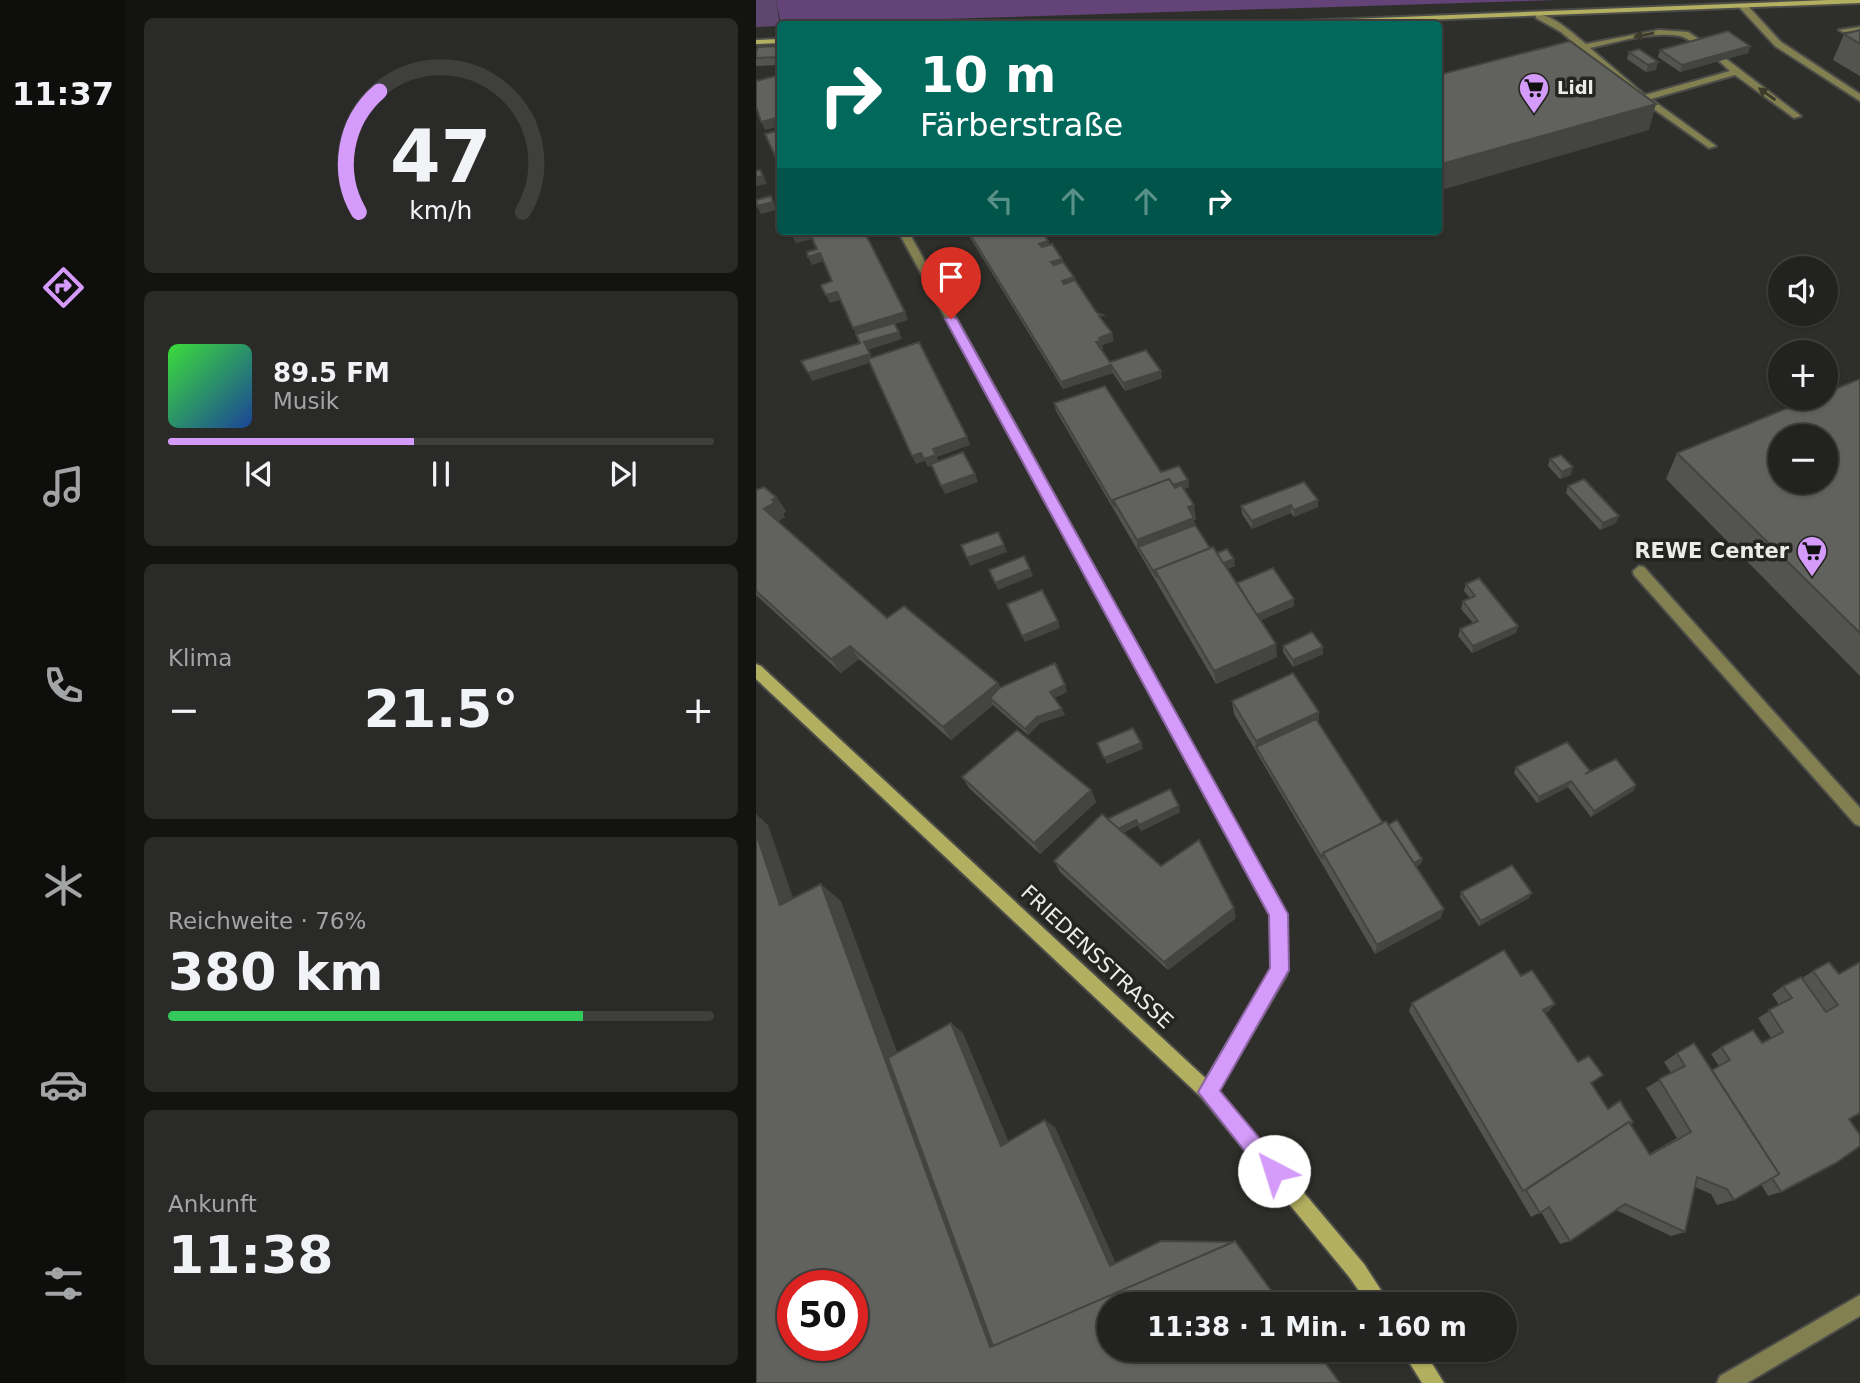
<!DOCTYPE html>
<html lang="de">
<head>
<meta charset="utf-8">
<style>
  :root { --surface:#222220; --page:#2a2a29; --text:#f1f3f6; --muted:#a2a4a5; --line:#3f3f3e; --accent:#d59bfa }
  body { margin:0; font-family:"DejaVu Sans",sans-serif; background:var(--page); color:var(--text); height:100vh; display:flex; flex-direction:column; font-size:26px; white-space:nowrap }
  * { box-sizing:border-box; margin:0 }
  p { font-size:23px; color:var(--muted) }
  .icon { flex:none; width:38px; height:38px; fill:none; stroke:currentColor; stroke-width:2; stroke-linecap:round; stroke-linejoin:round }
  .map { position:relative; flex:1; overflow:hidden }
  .panel { display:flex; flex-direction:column; gap:18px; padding:18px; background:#131312; width:630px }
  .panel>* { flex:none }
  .banner { position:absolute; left:21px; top:21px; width:665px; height:214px; border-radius:7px; box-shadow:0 2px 5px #0004,0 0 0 2px var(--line); background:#00695c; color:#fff; overflow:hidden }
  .buttons { position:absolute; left:1012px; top:256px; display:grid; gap:14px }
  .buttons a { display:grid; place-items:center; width:70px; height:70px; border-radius:50%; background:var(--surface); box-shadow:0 2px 5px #0004,0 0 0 2px var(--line); font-size:35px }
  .speed { position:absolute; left:21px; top:1270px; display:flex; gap:14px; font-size:35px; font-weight:700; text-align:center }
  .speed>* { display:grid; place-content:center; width:91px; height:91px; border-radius:50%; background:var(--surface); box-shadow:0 2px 5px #0004,0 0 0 2px var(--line); line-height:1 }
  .speed .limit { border:10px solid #d22; background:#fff; color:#111 }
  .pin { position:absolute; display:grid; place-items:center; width:60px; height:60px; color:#fff; margin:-72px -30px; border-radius:50% 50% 50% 0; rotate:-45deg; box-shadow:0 0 7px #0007 }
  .pin .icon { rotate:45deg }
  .me { position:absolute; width:77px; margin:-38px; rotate:320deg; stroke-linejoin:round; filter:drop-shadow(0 0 5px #0008) }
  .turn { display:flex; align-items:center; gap:24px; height:147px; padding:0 28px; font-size:32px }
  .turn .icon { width:91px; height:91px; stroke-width:2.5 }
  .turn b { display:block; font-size:49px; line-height:60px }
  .lanes { display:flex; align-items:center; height:66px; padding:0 28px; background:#0003; justify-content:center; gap:35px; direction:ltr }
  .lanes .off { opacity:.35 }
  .big { font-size:52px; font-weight:700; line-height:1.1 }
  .panel .tile { flex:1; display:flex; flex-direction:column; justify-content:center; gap:10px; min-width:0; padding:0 24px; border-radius:10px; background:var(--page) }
  .panel .dial { align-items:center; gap:0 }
  .dial svg { height:182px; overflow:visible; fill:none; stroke:var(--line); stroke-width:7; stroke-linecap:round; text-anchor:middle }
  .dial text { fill:var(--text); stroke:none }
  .song { display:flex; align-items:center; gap:21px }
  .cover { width:84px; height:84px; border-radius:10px; background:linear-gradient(135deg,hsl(120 70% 55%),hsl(220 70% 35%)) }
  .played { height:7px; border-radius:4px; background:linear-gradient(90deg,var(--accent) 45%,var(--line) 45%) }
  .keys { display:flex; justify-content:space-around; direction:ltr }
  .heat { display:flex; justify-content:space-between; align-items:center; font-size:38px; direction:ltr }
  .charge { height:10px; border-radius:5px; background:linear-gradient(90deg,#34c759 76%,var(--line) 0) }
  .trip { position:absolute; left:341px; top:1292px; width:420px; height:70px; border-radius:35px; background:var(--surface); box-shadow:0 2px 5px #0004,0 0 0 2px var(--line); font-weight:700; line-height:70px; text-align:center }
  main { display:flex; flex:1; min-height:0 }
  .tabs { display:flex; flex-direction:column; width:126px; justify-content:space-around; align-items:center; background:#0e0e0d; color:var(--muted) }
  .tabs .icon { width:49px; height:49px }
  .tabs .on { color:var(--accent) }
  .tabs b { font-size:32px; color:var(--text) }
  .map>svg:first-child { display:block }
  .green { fill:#5e476e }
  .forest { fill:#644478 }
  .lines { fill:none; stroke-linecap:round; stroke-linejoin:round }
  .service-casing { stroke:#4c4c49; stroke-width:4 }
  .minor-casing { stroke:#4c4c49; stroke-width:4 }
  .secondary-casing { stroke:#4c4c49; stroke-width:4 }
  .service { fill:#828050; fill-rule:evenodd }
  .minor { fill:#828050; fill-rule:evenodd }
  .secondary { fill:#b3af60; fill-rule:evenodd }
  .wall { fill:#535350 }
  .shaded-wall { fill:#444441 }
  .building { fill:#61615d; stroke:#444441; stroke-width:2; fill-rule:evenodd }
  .oneway { fill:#3c3b2c }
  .route { fill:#d59bfa; stroke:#8a65a2; stroke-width:2 }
  .labels { text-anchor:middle; stroke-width:7; stroke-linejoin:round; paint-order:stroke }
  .far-poi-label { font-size:18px; font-weight:bold; fill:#ebebe9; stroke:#242420; text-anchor:start }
  .poi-label { font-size:21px; font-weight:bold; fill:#ebebe9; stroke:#242420; text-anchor:end }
  .street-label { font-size:21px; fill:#ebebe9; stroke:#242420 }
</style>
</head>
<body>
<main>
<nav class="tabs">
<b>11:37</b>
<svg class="icon on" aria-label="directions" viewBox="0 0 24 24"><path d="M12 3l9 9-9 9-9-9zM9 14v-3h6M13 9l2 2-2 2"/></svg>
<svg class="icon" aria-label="music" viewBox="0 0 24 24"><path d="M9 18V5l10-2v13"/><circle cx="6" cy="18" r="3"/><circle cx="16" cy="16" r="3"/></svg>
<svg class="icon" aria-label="phone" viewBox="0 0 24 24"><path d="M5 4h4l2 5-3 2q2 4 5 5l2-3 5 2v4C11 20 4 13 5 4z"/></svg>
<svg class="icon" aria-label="climate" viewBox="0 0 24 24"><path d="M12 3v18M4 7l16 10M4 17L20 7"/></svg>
<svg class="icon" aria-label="car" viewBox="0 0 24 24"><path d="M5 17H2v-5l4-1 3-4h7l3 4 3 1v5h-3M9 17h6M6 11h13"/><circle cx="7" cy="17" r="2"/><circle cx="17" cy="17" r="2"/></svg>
<svg class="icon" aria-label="filters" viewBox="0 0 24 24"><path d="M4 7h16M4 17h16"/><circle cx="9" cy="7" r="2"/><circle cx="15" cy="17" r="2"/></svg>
</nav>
<section class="panel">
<div class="tile dial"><svg viewBox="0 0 100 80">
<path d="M14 69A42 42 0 1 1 86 69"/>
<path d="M14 69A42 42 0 0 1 23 16" stroke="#d59bfa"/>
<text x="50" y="56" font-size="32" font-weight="700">47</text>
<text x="50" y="72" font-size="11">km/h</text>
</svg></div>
<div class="tile">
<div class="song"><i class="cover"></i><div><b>89.5 FM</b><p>Musik</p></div></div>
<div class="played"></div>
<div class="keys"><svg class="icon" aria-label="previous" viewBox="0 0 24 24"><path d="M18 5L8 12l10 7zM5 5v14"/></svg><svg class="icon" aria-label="pause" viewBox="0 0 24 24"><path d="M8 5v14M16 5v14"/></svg><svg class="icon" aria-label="next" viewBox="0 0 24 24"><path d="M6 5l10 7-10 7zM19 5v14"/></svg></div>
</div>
<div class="tile"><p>Klima</p>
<div class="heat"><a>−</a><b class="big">21.5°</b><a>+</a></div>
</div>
<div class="tile"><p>Reichweite · 76%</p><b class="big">380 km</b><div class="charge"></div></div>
<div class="tile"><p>Ankunft</p><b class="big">11:38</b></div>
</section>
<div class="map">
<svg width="1104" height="1383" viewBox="0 0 1104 1383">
  <rect width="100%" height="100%" fill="#2e2e2a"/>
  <polygon class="green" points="0,0 20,0 24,26 0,27"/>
  <polygon class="forest" points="20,0 803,0 25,24"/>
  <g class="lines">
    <g class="service-casing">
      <g id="service">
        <path d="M780 14C798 15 816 33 830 44L903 30 932 32 949 43V47C939 47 933 38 924 36 895 31 862 42 834 48L889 95 974 71 962 60 969 58 1045 116 1038 118 979 75 895 99 960 146 953 148 885 100 805 32 780 18Z"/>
        <polygon points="1104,27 1104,31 1087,32 1083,30"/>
        <polygon points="883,566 888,567 1104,808 1104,826 1099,824 878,575 877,571"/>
      </g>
    </g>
    <g class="minor-casing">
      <g id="minor">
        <polygon points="984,4 990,4 1025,42 1104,94 1104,101 1019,46 984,8"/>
        <polygon points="142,231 152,231 530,914 532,970 530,976 458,1098 452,1101 446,1098 443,1092 446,1086 516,968 514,915"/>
        <polygon points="1104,1295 1104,1316 991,1383 961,1383 964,1376"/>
      </g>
    </g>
    <g class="secondary-casing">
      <g id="secondary">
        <polygon points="1072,0 1104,0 1104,3 566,24 516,24 520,22"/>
        <polygon points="24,39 24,43 0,44 0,40"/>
        <polygon points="0,664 5,666 458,1086 608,1264 634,1304 612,1304 594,1278 446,1098 0,679"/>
        <polygon points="645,1349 667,1349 688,1383 666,1383"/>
      </g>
    </g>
    <use href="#service" class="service"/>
    <use href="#minor" class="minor"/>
    <use href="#secondary" class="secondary"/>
  </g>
  <g class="wall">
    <polygon points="1104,30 1104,76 1077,60 1088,34"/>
    <polygon points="24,46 24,65 0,66 0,51"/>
    <polygon points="994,46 992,53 924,72 902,57 904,50"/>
    <polygon points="873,52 900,70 890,72 871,59"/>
    <polygon points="210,231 286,231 292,241 293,245 318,277 319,281 356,333 357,341 346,345 347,349 345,349 354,362 406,378 369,391 357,373 307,389"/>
    <polygon points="1104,379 1104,676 910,479 921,453"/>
    <polygon points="298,403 405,472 432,480 433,487 428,489 440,519 438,520 439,525 454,548 479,566 471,569 481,583 538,606 505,620 521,657 460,684 300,411"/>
    <polygon points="794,459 815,475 804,479 792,466"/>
    <polygon points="548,482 562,507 538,517 535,513 496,529 486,514 485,506"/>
    <polygon points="812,486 860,523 844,530 810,493"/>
    <polygon points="0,490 20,497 30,511 27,514 29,517 21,521 131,618 242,683 244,687 311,692 298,698 309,715 284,723 272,735 237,705 195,740 103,659 85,673 0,595"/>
    <polygon points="710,584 760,633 716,653 702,636 704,629 717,623 705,609 707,601 714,598 708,591"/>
    <polygon points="527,646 567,654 537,667 527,652"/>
    <polygon points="476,701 563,712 563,724 627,823 632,825 666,859 665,864 660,867 685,918 619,954 478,714"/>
    <polygon points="760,767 833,773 880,785 877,791 835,817 812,787 781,803 758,773"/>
    <polygon points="206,777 335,790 340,802 284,854 213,788"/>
    <polygon points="424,812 385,831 382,825 367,833 405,866 480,918 412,970 304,872 298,861 351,819"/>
    <polygon points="705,892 773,898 723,926 704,897"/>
    <polygon points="1057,971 1083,974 1093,1119 1025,1192 1012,1196 1005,1184 978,1200 961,1205 955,1194 939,1187 929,1232 915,1236 860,1210 814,1241 804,1244 785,1212 775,1217 653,1011 656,1003 765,976 793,1011 789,1013 852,1109 874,1124 893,1154 921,1138 890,1088 915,1073 908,1062 921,1053 956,1070 963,1066 955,1054 965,1047 1006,1043 1015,1038 1002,1018 1023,1005 1016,994 1027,986 1046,978"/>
  </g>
  <g class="shaded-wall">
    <polygon points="994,46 992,53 924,72 926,65"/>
    <polygon points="902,62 900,70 890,72 892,65"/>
    <polygon points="900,104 893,130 682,191 682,165"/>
    <polygon points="24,117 24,126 9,130 5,122"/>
    <polygon points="7,176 11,184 0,186 0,177"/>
    <polygon points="17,202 21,210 5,214 1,206"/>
    <polygon points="53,231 57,239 40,243 36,236"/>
    <polygon points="292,241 294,249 285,252 283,244"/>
    <polygon points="64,253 68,261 56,265 52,257"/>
    <polygon points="306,259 308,266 297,270 295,262"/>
    <polygon points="318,277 320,285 308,289 306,281"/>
    <polygon points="81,292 84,300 74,303 70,295"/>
    <polygon points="149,312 152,320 101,336 97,328"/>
    <polygon points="143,332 146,339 112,350 108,342"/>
    <polygon points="356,333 357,341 346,345 347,349 342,350 340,342 343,338"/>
    <polygon points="114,354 117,362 56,381 52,373"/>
    <polygon points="355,365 357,373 307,389 305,382"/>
    <polygon points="405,371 406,378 369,391 367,383"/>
    <polygon points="211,437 214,445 181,457 183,463 172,467 168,459 177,449"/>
    <polygon points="165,453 169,461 160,464 156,456"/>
    <polygon points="817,467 815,475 804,479 806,472"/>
    <polygon points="219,474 222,482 189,494 185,486"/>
    <polygon points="432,480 433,487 365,513 361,506"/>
    <polygon points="20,497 30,511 27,514 29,517 18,524 8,509 16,500"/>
    <polygon points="562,500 562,507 538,517 538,510"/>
    <polygon points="438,505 440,519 438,520 440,532 382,547 381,540 432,507"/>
    <polygon points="535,505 535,513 496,529 496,521"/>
    <polygon points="863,516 860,523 844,530 847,523"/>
    <polygon points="248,545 251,552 214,566 211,558"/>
    <polygon points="478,559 479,566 466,571 465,564"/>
    <polygon points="274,569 277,576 242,590 239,583"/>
    <polygon points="538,599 538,606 499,623 498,616"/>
    <polygon points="302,621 304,628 269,642 266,636"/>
    <polygon points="762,626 760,633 716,653 717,646"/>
    <polygon points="520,644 521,657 460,684 458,671"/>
    <polygon points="94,646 103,659 85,673 75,659"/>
    <polygon points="567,647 567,654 537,667 537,660"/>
    <polygon points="242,683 248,696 234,698 237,705 195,740 187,727"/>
    <polygon points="309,685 311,692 297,698 294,692"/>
    <polygon points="306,709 309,715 284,723 272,735 269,729 281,717"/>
    <polygon points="563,712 563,724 500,747 500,741"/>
    <polygon points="385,743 387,749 351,764 348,758"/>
    <polygon points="815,781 812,787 781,803 783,797"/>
    <polygon points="880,785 877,791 835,817 838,811"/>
    <polygon points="335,790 340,802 284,854 278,843"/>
    <polygon points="423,806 424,812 385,831 383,825"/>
    <polygon points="0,814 12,825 45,921 24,905 0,833"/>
    <polygon points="380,820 382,825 362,835 360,830"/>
    <polygon points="666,859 665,864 653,871 654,865"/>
    <polygon points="65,884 85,901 249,1342 479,1241 526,1304 234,1347"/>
    <polygon points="776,893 773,898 723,926 725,921"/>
    <polygon points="478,908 480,918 412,970 408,962"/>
    <polygon points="688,909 685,918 619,954 621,945"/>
    <polygon points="799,1004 793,1011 781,1018 787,1010"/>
    <polygon points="195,1023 207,1033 257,1152 245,1146"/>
    <polygon points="289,1120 299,1127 362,1268 354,1266"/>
  </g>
  <g class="building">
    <polygon points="1104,30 1104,44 1088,34"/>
    <polygon points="972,31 994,46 926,65 904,50"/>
    <polygon points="814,41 900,104 682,165 682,75"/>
    <polygon points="24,46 24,57 0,58 0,51 2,47"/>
    <polygon points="883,49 902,62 892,65 873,52"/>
    <polygon points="24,75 24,117 5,122 0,106 0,81"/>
    <polygon points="24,130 24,167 9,134"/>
    <polygon points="4,170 7,176 0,177 0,171"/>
    <polygon points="15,196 17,202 1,206 0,200"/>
    <polygon points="34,231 53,231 36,236"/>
    <polygon points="53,231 108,231 149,312 97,328 81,292 70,295 67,290 65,285 76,281 64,253 52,257 51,252 61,249"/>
    <polygon points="212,231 286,231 292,241 283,244 286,247 296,244 306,259 295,262 298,265 307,262 318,277 306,281 308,284 319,280 341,313 347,315 343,316 356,333 343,338 345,341 340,342 354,362 390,350 405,371 367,383 355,365 305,382"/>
    <polygon points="138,323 143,332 108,342 114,354 52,373 45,361 104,343 100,334"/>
    <polygon points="163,342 211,437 177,449 180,455 168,459 165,453 156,456 112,359"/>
    <path d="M1104 379V633L921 453 1059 397H1069V393ZM1024 436H1069V481H1024Z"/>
    <polygon points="349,386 405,472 423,466 432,480 417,485 413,479 357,500 359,507 298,403"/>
    <polygon points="207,452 219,474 185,486 175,464"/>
    <polygon points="805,455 817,467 806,472 794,459"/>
    <polygon points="413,479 419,488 425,485 438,505 432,507 438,518 381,540 357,500"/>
    <polygon points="828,479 863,516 847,523 812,486"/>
    <polygon points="548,482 562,500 538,510 535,505 496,521 485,506"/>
    <polygon points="8,487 20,497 16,500 19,502 8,509 131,618 148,606 242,683 187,727 94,646 75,659 0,591 0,490"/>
    <polygon points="439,525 454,548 399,570 401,577 382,547"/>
    <polygon points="242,532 248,545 211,558 205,545"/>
    <polygon points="457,547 520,644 458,671 399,570"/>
    <polygon points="471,549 478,559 467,563 461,553"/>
    <polygon points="268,556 274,569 239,583 233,570"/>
    <polygon points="517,568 538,599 501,615 481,583"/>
    <polygon points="723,578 762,626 717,646 704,629 722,621 707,601 719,596 710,584"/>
    <polygon points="286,590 302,621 266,636 251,604"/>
    <polygon points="556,632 567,647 537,660 527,646"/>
    <polygon points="299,663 309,685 294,692 306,709 281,717 269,729 234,698 243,688"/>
    <polygon points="537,673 563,712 500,741 476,701"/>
    <polygon points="560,719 627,823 567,853 566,858 500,747"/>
    <polygon points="377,728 385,743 348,758 341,743"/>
    <polygon points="261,730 335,790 278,843 206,777"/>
    <polygon points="811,742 834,771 829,774 860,759 880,785 838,811 815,781 783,797 760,767"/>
    <polygon points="414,789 423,806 383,825 380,820 362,829 351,819"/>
    <polygon points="346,814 405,866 443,840 478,908 408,962 298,861"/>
    <polygon points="641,820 666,859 658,863 632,825"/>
    <polygon points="630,821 688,909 621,945 567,853"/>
    <path d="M0 833 24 905 65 884 234 1347 479 1241 525 1304H354V1349H559L584 1383H0ZM37 1286H96V1346H37Z"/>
    <polygon points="756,865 776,893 725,921 705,892"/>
    <polygon points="748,950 765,976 776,970 799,1004 787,1010 822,1062 833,1056 847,1075 835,1083 852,1109 864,1101 877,1122 874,1124 873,1122 767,1191 656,1003"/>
    <polygon points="1073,962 1083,974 1104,962 1104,1113 1093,1119 1104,1135 1104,1146 1080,1163 1025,1192 1016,1178 1023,1174 956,1070 974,1060 965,1047 997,1030 1006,1043 1027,1032 1013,1010 1036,998 1027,986 1045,977 1070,1012 1082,1005 1057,971"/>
    <polygon points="195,1023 245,1146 289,1120 354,1266 405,1241 477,1242 237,1346 132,1058"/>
    <polygon points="938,1043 1023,1174 978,1200 971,1189 941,1177 929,1232 869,1204 814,1241 793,1207 784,1213 770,1190 873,1122 894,1155 935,1132 903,1079 929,1066 921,1053"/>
  </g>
  <defs><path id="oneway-solid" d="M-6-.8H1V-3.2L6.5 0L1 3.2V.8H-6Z" transform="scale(1.75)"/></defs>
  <g class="oneway">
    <use href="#oneway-solid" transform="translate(888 35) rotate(169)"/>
    <use href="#oneway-solid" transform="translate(1011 94) rotate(-144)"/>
  </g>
  <polygon class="route" points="195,316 201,319 532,914 533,970 464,1091 525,1164 529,1171 525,1179 518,1182 511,1179 442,1092 514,968 513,915 189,319"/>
  <defs>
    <g id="supermarket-pin" transform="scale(1.575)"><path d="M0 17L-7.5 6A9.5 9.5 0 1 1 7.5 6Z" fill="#d59bfa" stroke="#242420"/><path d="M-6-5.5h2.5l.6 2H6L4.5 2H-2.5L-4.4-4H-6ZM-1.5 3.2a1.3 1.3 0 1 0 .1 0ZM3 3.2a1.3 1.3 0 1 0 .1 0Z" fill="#111"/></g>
  </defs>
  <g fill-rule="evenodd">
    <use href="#supermarket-pin" x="778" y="88"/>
    <use href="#supermarket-pin" x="1056" y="551"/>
  </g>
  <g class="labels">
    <g class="far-poi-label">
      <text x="801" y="94">Lidl</text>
    </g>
    <g class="poi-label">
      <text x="1033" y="558">REWE Center</text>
    </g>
    <g class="street-label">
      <text transform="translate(341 957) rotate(43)" y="7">FRIEDENSSTRASSE</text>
    </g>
  </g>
</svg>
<div class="buttons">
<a><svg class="icon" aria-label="sound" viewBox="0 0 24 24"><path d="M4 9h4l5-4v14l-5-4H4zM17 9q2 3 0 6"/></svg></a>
<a>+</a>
<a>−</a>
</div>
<div class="speed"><div class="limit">50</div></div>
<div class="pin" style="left:195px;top:319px;background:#d93025"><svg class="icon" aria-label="arrive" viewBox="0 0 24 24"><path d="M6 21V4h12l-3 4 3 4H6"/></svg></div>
<svg class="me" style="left:518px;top:1171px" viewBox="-20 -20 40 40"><circle r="19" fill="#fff"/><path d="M0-13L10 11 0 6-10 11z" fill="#d59bfa"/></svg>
<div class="trip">11:38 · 1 Min. · 160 m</div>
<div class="banner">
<div class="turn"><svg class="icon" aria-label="right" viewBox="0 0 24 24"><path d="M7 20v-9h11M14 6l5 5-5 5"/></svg><div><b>10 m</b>Färberstraße</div></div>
<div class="lanes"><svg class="icon off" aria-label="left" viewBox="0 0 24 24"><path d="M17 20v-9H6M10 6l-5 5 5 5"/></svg><svg class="icon off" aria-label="ahead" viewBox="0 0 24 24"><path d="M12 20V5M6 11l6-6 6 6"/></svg><svg class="icon off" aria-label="ahead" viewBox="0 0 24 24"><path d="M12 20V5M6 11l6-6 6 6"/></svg><svg class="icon" aria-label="right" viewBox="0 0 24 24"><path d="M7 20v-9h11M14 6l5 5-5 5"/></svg></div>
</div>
</div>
</main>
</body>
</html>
